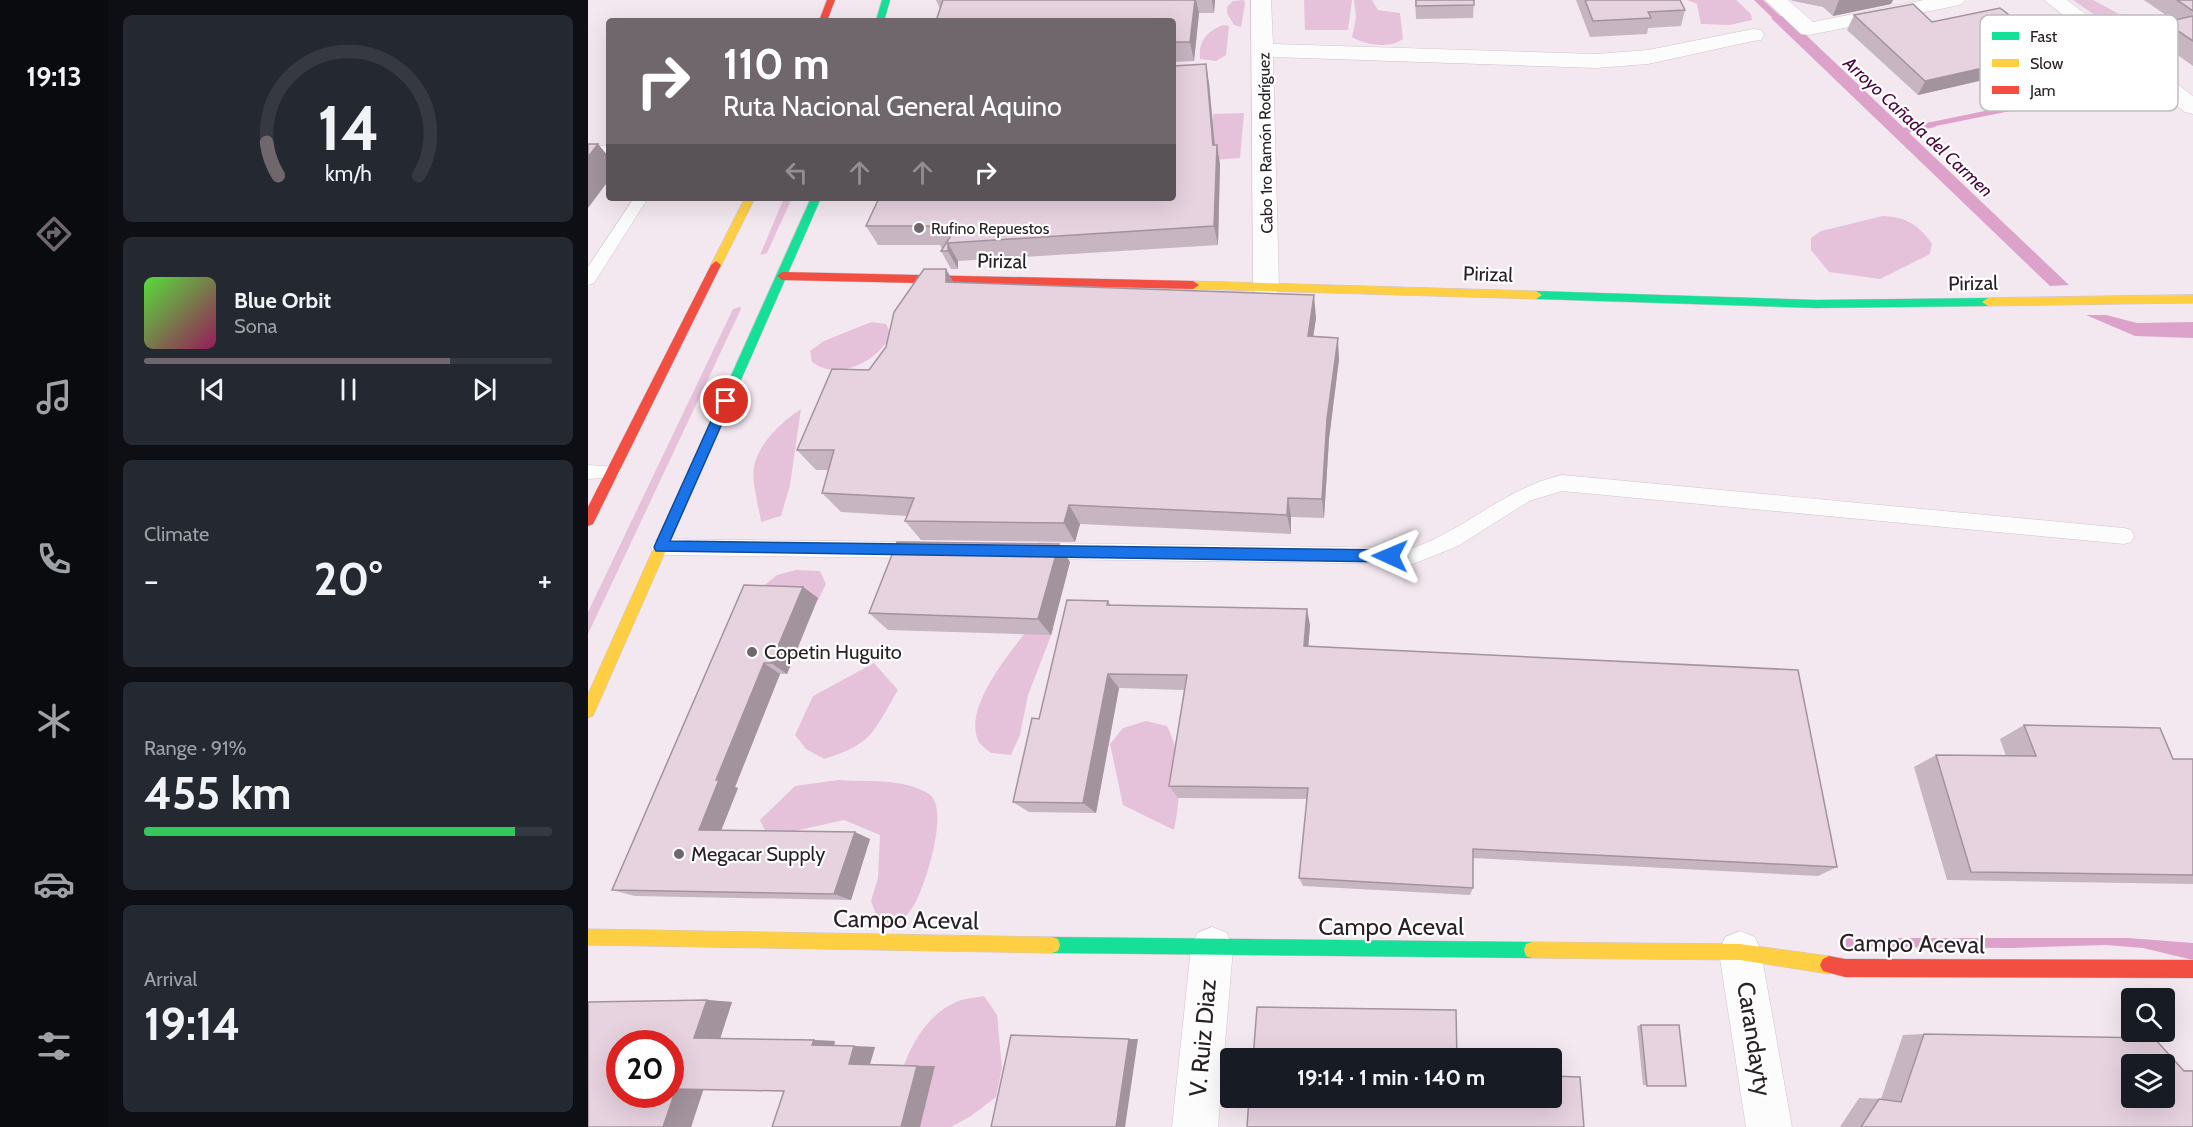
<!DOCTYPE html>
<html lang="en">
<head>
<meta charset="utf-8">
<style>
  :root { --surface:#171b24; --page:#242831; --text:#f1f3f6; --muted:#9ea1a6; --line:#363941; --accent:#70676d }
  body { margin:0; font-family:Cabin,sans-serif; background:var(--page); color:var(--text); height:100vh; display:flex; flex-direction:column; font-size:22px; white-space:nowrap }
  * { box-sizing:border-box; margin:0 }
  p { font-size:20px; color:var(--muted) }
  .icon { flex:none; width:33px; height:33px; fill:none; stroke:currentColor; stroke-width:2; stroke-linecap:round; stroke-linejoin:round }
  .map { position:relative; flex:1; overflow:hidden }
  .drawer { display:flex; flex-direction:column; gap:15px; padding:15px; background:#0d0f14; width:480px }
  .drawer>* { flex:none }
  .banner { position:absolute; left:18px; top:18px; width:570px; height:183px; border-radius:6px; box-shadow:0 6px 24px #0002; background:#70676d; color:#fff; overflow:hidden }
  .buttons { position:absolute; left:1533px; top:988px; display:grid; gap:12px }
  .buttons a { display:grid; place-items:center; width:54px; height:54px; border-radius:6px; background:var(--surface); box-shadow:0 6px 24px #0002; font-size:30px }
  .speed { position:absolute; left:18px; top:1030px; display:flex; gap:12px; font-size:30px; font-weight:700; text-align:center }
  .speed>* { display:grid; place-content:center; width:78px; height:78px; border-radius:50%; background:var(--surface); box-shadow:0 6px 24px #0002; line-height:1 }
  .speed .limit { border:9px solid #d22; background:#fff; color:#111 }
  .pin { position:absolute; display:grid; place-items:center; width:51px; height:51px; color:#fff; margin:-26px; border:3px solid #fff; border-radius:50%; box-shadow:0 2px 6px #0007 }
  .me { position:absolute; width:66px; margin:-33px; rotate:271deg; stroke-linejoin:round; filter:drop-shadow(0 0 4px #0008) }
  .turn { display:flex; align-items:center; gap:21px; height:126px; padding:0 18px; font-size:27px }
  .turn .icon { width:78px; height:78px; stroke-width:2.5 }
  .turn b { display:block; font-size:42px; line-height:51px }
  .lanes { display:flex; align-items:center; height:57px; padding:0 18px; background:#0003; justify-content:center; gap:30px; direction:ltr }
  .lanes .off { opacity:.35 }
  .big { font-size:45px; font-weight:700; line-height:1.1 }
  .drawer .widget { flex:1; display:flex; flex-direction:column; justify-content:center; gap:9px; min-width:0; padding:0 21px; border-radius:9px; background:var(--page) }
  .drawer .dial { align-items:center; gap:0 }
  .dial svg { height:156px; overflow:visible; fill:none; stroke:var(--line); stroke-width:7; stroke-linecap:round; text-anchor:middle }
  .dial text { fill:var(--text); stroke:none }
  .song { display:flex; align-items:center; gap:18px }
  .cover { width:72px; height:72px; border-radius:9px; background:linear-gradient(135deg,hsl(110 70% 55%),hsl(330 70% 35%)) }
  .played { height:6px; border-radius:3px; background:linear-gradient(90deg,var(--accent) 75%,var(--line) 75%) }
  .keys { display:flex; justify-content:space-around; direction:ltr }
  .heat { display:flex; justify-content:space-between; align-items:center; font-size:33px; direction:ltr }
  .charge { height:9px; border-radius:4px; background:linear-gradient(90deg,#34c759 91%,var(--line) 0) }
  .trip { position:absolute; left:632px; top:1048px; width:342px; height:60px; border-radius:6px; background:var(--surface); box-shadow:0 6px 24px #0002; font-weight:700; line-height:60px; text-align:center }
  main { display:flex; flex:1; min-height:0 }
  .tab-bar { display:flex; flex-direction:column; width:108px; justify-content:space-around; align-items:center; background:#090b0e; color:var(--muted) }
  .tab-bar .icon { width:42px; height:42px }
  .tab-bar .selected { color:var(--accent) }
  .tab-bar b { font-size:27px; color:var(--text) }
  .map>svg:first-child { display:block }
  .green { fill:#e6c2da }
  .water { fill:#dda2ca }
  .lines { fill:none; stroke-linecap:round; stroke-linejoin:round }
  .stream { fill:#dda2ca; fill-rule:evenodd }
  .lane-casing { stroke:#cec4cb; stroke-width:1 }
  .street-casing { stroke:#cec4cb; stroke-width:1 }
  .fast-casing { stroke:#cec4cb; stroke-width:1 }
  .slow-casing { stroke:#cec4cb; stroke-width:1 }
  .jam-casing { stroke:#cec4cb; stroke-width:1 }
  .lane { fill:#fdfcfd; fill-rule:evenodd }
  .street { fill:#fdfcfd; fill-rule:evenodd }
  .fast { fill:#16e098; fill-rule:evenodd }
  .slow { fill:#ffcf43; fill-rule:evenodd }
  .jam { fill:#f24e42; fill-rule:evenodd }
  .wall { fill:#c7b5c1 }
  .shaded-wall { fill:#a2939d }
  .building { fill:#e7d2e0; stroke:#a2939d; stroke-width:1.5; fill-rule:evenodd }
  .route { fill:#1a73e8; stroke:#114b97; stroke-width:1.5 }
  .poi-dot { fill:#70676d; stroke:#fff; stroke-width:2 }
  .labels { text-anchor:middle; stroke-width:4.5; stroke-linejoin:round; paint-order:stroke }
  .far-street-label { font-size:16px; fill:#292126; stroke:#fff }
  .far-poi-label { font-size:16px; fill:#292126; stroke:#fff; text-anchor:start }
  .far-water-label { font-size:18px; font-style:italic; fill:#4e053e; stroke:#fff }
  .street-label { font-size:20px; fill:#292126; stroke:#fff }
  .poi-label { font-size:20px; fill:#292126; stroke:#fff; text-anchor:start }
  .near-street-label { font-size:24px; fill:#292126; stroke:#fff }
  .key { fill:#fff; stroke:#bfbcbe; stroke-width:1.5 }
  .key-label { font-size:16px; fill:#292126 }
</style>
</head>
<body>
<main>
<nav class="tab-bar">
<b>19:13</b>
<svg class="icon selected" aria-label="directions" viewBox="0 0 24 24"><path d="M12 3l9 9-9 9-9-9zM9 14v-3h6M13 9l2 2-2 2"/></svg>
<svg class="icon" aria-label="music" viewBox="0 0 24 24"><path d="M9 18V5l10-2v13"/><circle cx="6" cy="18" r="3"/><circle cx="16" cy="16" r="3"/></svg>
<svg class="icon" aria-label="phone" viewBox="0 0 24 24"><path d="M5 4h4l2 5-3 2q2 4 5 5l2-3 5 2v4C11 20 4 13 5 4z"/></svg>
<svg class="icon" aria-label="climate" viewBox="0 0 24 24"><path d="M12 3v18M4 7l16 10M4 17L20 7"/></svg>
<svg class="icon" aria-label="car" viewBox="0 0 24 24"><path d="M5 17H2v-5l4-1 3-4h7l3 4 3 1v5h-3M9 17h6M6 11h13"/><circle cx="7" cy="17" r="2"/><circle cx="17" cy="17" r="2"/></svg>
<svg class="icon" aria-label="filters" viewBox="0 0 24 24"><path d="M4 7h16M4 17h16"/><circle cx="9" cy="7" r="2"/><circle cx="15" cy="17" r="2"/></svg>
</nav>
<section class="drawer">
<div class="widget dial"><svg viewBox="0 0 100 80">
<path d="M14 69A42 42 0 1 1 86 69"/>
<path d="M14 69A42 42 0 0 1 8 52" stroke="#70676d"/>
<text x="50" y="56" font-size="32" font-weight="700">14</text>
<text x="50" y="72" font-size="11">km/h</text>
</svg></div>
<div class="widget">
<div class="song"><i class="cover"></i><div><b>Blue Orbit</b><p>Sona</p></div></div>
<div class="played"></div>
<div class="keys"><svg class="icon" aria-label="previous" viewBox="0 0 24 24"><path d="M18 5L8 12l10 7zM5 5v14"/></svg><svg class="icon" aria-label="pause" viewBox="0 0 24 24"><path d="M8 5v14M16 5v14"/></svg><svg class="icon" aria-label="next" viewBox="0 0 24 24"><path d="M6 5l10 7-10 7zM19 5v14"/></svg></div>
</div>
<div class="widget"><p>Climate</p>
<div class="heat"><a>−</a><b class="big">20°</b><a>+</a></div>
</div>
<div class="widget"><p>Range · 91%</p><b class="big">455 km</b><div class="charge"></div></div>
<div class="widget"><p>Arrival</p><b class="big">19:14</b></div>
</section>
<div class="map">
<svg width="1605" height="1127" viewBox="0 0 1605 1127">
  <rect width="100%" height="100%" fill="#f4e8f0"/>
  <g class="green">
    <polygon points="656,0 657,4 653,27 646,25 639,13 639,7 645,1"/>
    <polygon points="716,0 764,0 760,30 717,30"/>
    <path d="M766 0H784L790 10 812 13 815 39C802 49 777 45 764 37L768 17Z"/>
    <polygon points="1099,0 1148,0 1163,14 1164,20 1142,25 1113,24 1109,4"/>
    <polygon points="1485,0 1505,0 1531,14 1508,16"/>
    <polygon points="1535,14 1585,22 1591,30 1567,31 1551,38 1520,21"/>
    <path d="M635 25 641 26 638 55 628 61 612 59C610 42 618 32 635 25Z"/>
    <polygon points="656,113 652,158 599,162 625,123 625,114"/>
    <polygon points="196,198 204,198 179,253 172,255"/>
    <path d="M1295 216C1318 217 1331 225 1344 244L1342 254 1292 279 1241 272 1223 250V238L1233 231Z"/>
    <polygon points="152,307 153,309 0,634 0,612 145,309"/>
    <path d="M283 322 298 324 303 334C291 361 250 382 224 362L222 351 236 341Z"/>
    <path d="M213 409 202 485 193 516 173 522C171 506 163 482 166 466 171 443 194 421 213 409Z"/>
    <polygon points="208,570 232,571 238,584 228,604 210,613 173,588 189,575"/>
    <path d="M466 628 440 695 432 735 423 755 403 753C399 750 392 745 390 740 376 708 419 656 437 633Z"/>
    <path d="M286 663 310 690C285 732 285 744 236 759L218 749 207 735 225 696Z"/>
    <path d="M558 721 579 726C595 758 593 795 586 830L535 805 522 744 535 728Z"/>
    <path d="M250 780C277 782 317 778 341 794 362 808 338 884 327 903 323 911 316 918 310 926L290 920 283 901 290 878 292 835 256 820 180 837 172 820 207 786Z"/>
    <path d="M396 996 409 1015 414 1068 408 1097 383 1116 363 1127H300C308 1082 323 1022 368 1002 376 998 387 998 396 996Z"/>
  </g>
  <g class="water">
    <polygon points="1197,15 1481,285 1462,286 1183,18"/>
    <polygon points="1541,81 1546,86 1328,130 1324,126"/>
    <polygon points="1498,315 1518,315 1549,323 1605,322 1605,338 1547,336"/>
    <polygon points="1258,938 1540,938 1605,943 1605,960 1555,948 1518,945 1424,948 1258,947"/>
  </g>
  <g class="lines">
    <g class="stream">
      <polygon points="1166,0 1175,0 1204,27 1204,31 1198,31"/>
      <polygon points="1344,122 1349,125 1347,127 1310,135 1305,132 1310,129"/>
    </g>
    <g class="lane-casing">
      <g id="lane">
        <rect x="0" y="146" width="21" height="8"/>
        <polygon points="46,198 60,198 6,283 0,285 0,267"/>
        <polygon points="0,465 30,467 33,472 30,477 0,479"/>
        <path d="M974 475 1536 528 1543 530 1546 536 1543 542 1536 544 974 491 941 501 870 546 825 564 451 559 444 557 441 551 444 545 451 543 825 548C879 529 915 489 974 475Z"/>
        <polygon points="73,539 331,542 338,544 341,550 338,556 331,558 73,555 66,553 63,547 66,541"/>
      </g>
    </g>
    <g class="street-casing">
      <g id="street">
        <polygon points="663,0 683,0 685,44 1008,54 1060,50 1165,29 1173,30 1176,35 1173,40 1165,41 1060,64 1008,68 685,57 691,287 688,294 678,297 668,294 665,287"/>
        <polygon points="1177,0 1200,0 1225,22 1336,0 1377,0 1374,4 1367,6 1221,35 1213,34"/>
        <polygon points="1456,0 1479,0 1605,96 1605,114 1597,112"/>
        <polygon points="624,927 639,933 645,948 630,1127 584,1127 603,948 609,933"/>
        <polygon points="1152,931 1167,937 1173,952 1204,1127 1158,1127 1131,952 1137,937"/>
      </g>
    </g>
    <g class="fast-casing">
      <g id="fast">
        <polygon points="294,0 302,0 296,21 288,21"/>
        <polygon points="223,198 233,198 145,398 139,403 135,401 133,398"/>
        <polygon points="948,291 1228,300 1400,298 1406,302 1400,306 1228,308 948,299 942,295"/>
        <polygon points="464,937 944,942 950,944 952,950 950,956 944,958 464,953 458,951 456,945 458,939"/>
      </g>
    </g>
    <g class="slow-casing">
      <g id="slow">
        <polygon points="157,198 167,198 132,268 124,268 123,265"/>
        <polygon points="605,281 948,291 954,295 948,299 605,289 599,285"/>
        <polygon points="1605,295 1605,303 1400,306 1394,302 1400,298"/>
        <polygon points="139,393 145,398 5,716 0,718 0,694 133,398"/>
        <polygon points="0,929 464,937 470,939 472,945 470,951 464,953 0,945"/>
        <polygon points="944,942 1152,944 1241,956 1247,959 1250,965 1247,971 1241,974 1152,960 944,958 938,956 936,950 938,944"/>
      </g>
    </g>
    <g class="jam-casing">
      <g id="jam">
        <polygon points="239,0 247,0 239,21 231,21"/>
        <polygon points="128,261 133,265 5,524 0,526 0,507 123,265"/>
        <polygon points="194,272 605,281 611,285 605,289 194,280 189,276"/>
        <polygon points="1241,956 1257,959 1605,960 1605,978 1257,977 1235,971 1232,965 1235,959"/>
      </g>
    </g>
    <use href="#lane" class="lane"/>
    <use href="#street" class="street"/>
    <use href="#fast" class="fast"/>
    <use href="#slow" class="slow"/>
    <use href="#jam" class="jam"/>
  </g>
  <g class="wall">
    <polygon points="348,0 627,0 626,13 611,13 606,61 585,62 585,21 352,9"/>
    <polygon points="827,0 886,0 885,18 828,19"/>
    <polygon points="988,0 1092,0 1097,10 1093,26 1060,28 1059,34 1002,37"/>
    <polygon points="1203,0 1305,0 1303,4 1245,16 1235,7 1205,1"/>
    <polygon points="1556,0 1605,0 1605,66 1566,38 1577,22 1585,20"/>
    <polygon points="1266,15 1344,22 1456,42 1446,57 1413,64 1404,78 1330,95 1259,30"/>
    <polygon points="621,83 627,145 632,164 630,245 370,261 370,269 363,269 353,251 354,249 352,245 290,245 278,226 585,198"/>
    <polygon points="366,282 728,318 725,337 751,359 741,439 736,518 703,517 703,534 492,524 487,542 333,540 317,521 319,516 253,512 234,493 241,470 228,470 209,450 281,370"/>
    <polygon points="482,562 463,635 300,630 281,613"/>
    <polygon points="215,587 230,598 199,674 192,674 147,787 150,788 133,830 282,839 263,900 47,896 24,890"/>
    <polygon points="520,601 523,605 722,625 720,647 1249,867 1230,876 885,858 885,888 882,895 715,886 711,878 719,799 590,798 581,786 596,690 531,688 508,813 441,812 425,802 451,719"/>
    <polygon points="1436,725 1585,759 1605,759 1605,884 1359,880 1326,767 1348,755 1418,756 1412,739"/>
    <polygon points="119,1000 144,1002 132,1038 247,1041 246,1046 287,1047 282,1064 347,1066 196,1091 115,1090 103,1127 0,1127"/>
    <polygon points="1053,1025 1098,1086 1055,1085 1049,1026"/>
    <polygon points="1336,1034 1595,1070 1605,1070 1605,1127 1252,1127 1271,1098 1293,1099 1315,1035"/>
  </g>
  <g class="shaded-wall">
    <polygon points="607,0 608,0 611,13 606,61 602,42"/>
    <polygon points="624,0 627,0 626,13"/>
    <polygon points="1251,0 1305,0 1303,4 1245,16"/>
    <polygon points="1456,42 1446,57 1393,69 1401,54"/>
    <polygon points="618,64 621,83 628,161 629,145 632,164 630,245 626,226 625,145"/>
    <polygon points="1413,64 1404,78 1330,95 1337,81"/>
    <polygon points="10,144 21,157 21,180 0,208 0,157"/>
    <polygon points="360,243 370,261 370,269 360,251"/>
    <polygon points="358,269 371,292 358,282"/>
    <polygon points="726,295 728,318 722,358 720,336"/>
    <polygon points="750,338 751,359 741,439 736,518 734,499 739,419"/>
    <polygon points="700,498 703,517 703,534 699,515"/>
    <polygon points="481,505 492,524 487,542 476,523"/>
    <polygon points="471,544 482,562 463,635 450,619"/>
    <polygon points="215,587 230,598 199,674 183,663"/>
    <polygon points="719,609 722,625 719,662 716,646"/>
    <polygon points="176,663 192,674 147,787 150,788 131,836 111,830 128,780"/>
    <polygon points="520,674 531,688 508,813 495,803"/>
    <polygon points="267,832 282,839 263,900 246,894"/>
    <polygon points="119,1000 144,1002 132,1039 106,1038"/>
    <polygon points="541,1039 550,1039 537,1127 528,1127"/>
    <polygon points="226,1040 247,1041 246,1046 224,1045"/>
    <polygon points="266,1046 287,1047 282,1064 261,1064"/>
    <polygon points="329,1066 347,1066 332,1127 313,1127"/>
    <polygon points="116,1088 103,1127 75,1127 88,1089"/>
  </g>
  <g class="building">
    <polygon points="355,0 607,0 602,42 585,42 585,21 348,21"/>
    <polygon points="828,0 886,0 886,5 828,6"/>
    <polygon points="997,0 1092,0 1097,10 1060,12 1063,18 1005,21"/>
    <polygon points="1589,0 1605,0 1605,11"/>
    <polygon points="1325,4 1344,22 1412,8 1456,42 1401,54 1413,64 1337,81 1266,15"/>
    <polygon points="1605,16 1605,41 1577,22"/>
    <polygon points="618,64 625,145 629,145 626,226 360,243 360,251 353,251 364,234 346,234 349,226 278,226 291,198 585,198 585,66"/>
    <polygon points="0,144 10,144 0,157"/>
    <polygon points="336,269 358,269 358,282 726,295 720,336 750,338 739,419 734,499 700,498 699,515 481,505 476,523 317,521 326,498 234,493 246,450 209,450 244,369 281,370 298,347 306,312"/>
    <polygon points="309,542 471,544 450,619 281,613"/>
    <polygon points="156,585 215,587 183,663 176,663 128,780 131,780 111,830 267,832 246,894 24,890"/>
    <polygon points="479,600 520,601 519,605 719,609 716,646 1210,670 1249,867 885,849 885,888 711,878 720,788 581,786 599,675 520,674 495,803 425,802 444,718 451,719"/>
    <polygon points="1436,725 1572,728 1585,759 1605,759 1605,875 1383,872 1348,755 1448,756"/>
    <path d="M119 1000 106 1038 226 1040 224 1045 266 1046 261 1064 329 1066 313 1127H184L196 1091 88 1089 75 1127H0V1002ZM32 1044H82V1095H32Z"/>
    <polygon points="669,1007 868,1010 869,1059 665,1059"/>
    <polygon points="1053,1025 1091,1025 1098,1086 1059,1086"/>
    <path d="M1336 1034 1566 1038 1596 1071H1605V1127H1273L1291 1099 1313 1102ZM1544 1065H1576V1098H1544Z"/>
    <polygon points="423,1035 541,1039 528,1127 403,1127"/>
    <polygon points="963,1076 992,1077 996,1127 659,1127 661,1098 963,1098"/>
  </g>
  <polygon class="route" points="138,396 144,401 82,541 802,550 809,556 802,562 68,551 66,547 132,401"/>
  <g class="poi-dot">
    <circle cx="331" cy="228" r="6"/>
    <circle cx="164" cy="652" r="6"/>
    <circle cx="91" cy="854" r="6"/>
  </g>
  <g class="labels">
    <g class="far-street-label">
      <text transform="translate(677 143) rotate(-91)" y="6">Cabo 1ro Ramón Rodríguez</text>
    </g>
    <g class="far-poi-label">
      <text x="343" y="234">Rufino Repuestos</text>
    </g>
    <g class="far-water-label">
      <text transform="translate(1330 127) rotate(43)" y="6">Arroyo Cañada del Carmen</text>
    </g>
    <g class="street-label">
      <text transform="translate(414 261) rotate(1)" y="7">Pirizal</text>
      <text transform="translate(900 274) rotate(2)" y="7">Pirizal</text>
      <text transform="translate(1385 283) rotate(-1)" y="7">Pirizal</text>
    </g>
    <g class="poi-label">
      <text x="176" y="659">Copetin Huguito</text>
      <text x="103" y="861">Megacar Supply</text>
    </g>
    <g class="near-street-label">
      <text transform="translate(318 920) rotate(1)" y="8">Campo Aceval</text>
      <text x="803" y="935">Campo Aceval</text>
      <text transform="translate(1324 944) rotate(1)" y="8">Campo Aceval</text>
      <text transform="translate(615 1038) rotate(-85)" y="8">V. Ruiz Diaz</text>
      <text transform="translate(1166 1039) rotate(81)" y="8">Carandayty</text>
    </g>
  </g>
  <rect x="1392" y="15" width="198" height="96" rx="9" class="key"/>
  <rect x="1404" y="32" width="27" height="8" fill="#16e098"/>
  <rect x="1404" y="59" width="27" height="8" fill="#ffcf43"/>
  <rect x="1404" y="86" width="27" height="8" fill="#f24e42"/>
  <g class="key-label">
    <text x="1442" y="42">Fast</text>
    <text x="1442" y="69">Slow</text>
    <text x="1442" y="96">Jam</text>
  </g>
</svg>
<div class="buttons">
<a><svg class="icon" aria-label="search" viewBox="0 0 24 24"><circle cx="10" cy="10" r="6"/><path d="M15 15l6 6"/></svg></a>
<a><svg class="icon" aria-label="layers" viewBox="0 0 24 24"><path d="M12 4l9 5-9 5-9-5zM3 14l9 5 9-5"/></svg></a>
</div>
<div class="speed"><div class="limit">20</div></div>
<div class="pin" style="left:138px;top:401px;background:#d93025"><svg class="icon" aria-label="arrive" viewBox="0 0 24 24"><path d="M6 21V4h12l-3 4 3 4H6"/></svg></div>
<svg class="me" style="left:802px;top:556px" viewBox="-20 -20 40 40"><path d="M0-17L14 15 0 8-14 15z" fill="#1a73e8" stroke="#fff" stroke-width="4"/></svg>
<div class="trip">19:14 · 1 min · 140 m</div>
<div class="banner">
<div class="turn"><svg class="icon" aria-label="right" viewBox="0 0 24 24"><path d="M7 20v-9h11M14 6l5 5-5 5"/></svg><div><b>110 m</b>Ruta Nacional General Aquino</div></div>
<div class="lanes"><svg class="icon off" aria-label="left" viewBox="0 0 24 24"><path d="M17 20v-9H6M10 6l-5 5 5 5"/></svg><svg class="icon off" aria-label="ahead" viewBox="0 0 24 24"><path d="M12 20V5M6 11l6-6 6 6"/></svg><svg class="icon off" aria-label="ahead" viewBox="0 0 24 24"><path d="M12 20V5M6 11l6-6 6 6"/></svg><svg class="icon" aria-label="right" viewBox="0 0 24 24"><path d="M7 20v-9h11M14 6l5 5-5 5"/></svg></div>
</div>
</div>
</main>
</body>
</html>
